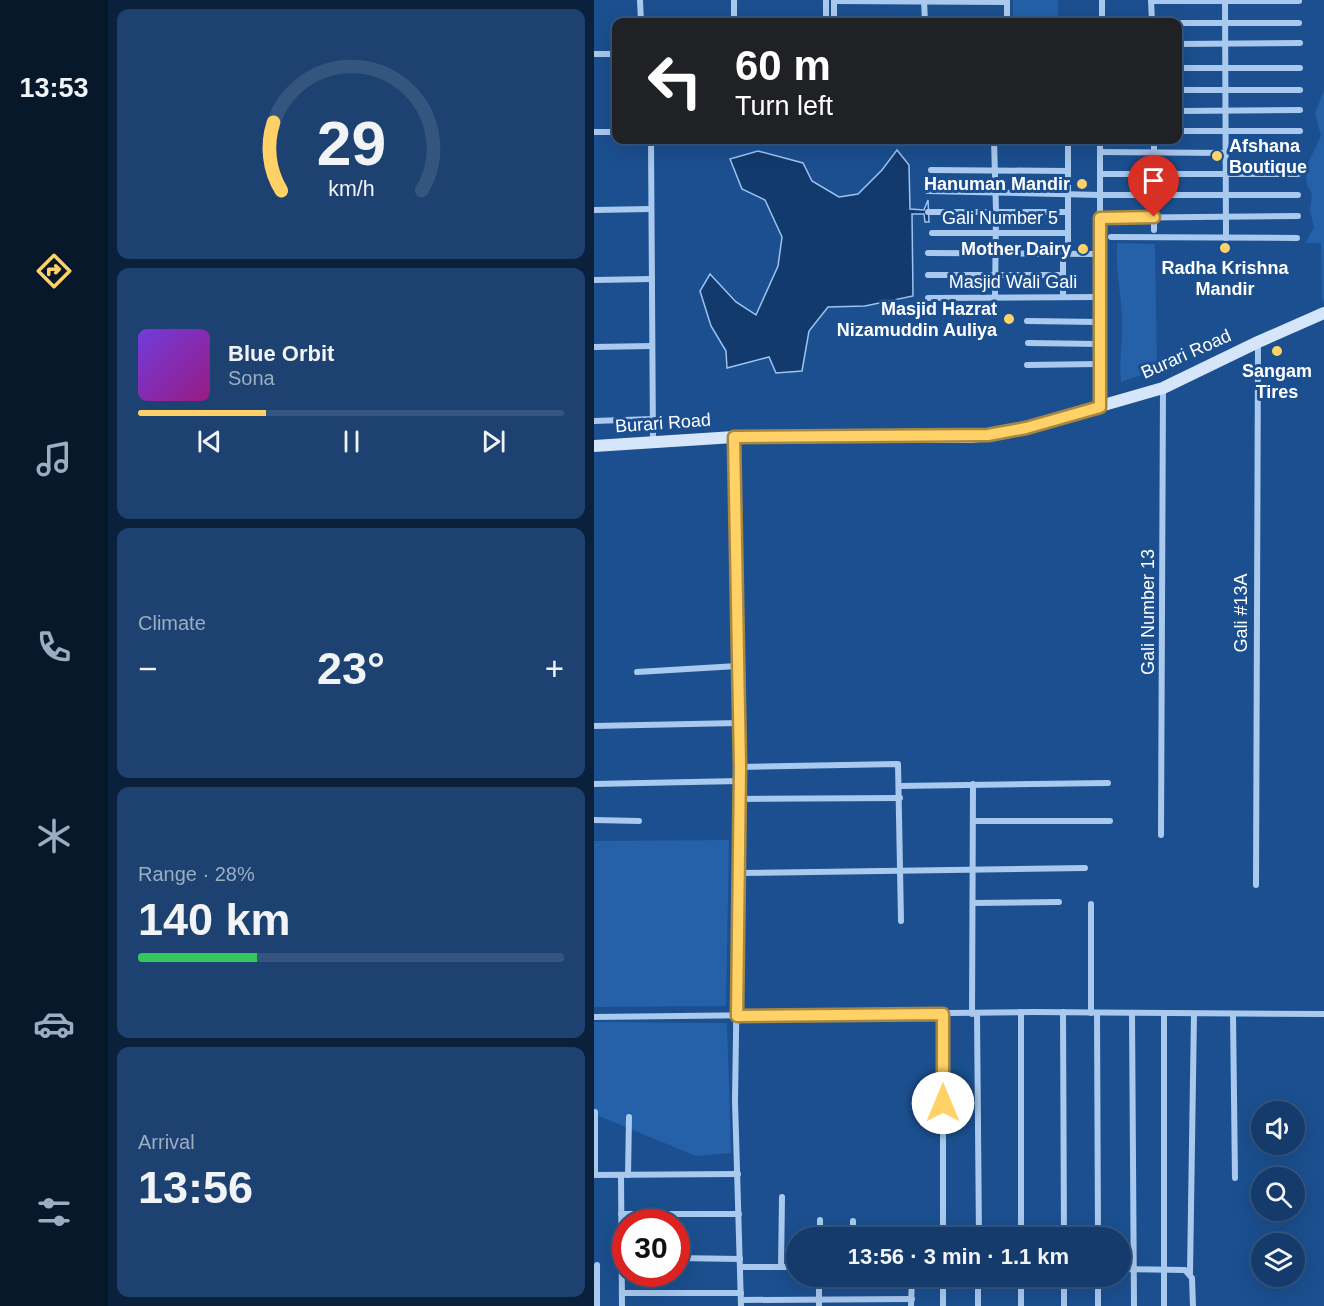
<!DOCTYPE html>
<html lang="en">
<head>
<meta charset="utf-8">
<style>
  :root { --surface:#143b6b; --page:#1d4271; --text:#f1f3f6; --muted:#9dadc1; --line:#33557e; --accent:#ffd166 }
  body { margin:0; font-family:Arial,sans-serif; background:var(--page); color:var(--text); height:100vh; display:flex; flex-direction:column; font-size:22px; white-space:nowrap }
  * { box-sizing:border-box; margin:0 }
  p { font-size:20px; color:var(--muted) }
  .icon { flex:none; width:33px; height:33px; fill:none; stroke:currentColor; stroke-width:2; stroke-linecap:round; stroke-linejoin:round }
  .map { position:relative; flex:1; overflow:hidden }
  .drawer { display:flex; flex-direction:column; gap:9px; padding:9px; background:#0b203b; width:486px }
  .drawer>* { flex:none }
  .guide { position:absolute; left:18px; top:18px; width:570px; height:126px; border-radius:12px; box-shadow:0 6px 24px #0002,0 0 0 2px var(--line); background:#202124; color:#fff; overflow:hidden }
  .buttons { position:absolute; left:657px; top:1101px; display:grid; gap:12px }
  .buttons a { display:grid; place-items:center; width:54px; height:54px; border-radius:50%; background:var(--surface); box-shadow:0 6px 24px #0002,0 0 0 2px var(--line); font-size:30px }
  .speed { position:absolute; left:18px; top:1209px; display:flex; gap:12px; font-size:30px; font-weight:700; text-align:center }
  .speed>* { display:grid; place-content:center; width:78px; height:78px; border-radius:50%; background:var(--surface); box-shadow:0 6px 24px #0002,0 0 0 2px var(--line); line-height:1 }
  .speed .limit { border:9px solid #d22; background:#fff; color:#111 }
  .pin { position:absolute; display:grid; place-items:center; width:51px; height:51px; color:#fff; margin:-62px -26px; border-radius:50% 50% 50% 0; rotate:-45deg; box-shadow:0 0 6px #0007 }
  .pin .icon { rotate:45deg }
  .me { position:absolute; width:66px; margin:-33px; rotate:0deg; stroke-linejoin:round; filter:drop-shadow(0 0 4px #0008) }
  .turn { display:flex; align-items:center; gap:21px; height:126px; padding:0 24px; font-size:27px }
  .turn .icon { width:78px; height:78px; stroke-width:2.5 }
  .turn b { display:block; font-size:42px; line-height:51px }
  .big { font-size:45px; font-weight:700; line-height:1.1 }
  .drawer .tile { flex:1; display:flex; flex-direction:column; justify-content:center; gap:9px; min-width:0; padding:0 21px; border-radius:12px; background:var(--page) }
  .drawer .dial { align-items:center; gap:0 }
  .dial svg { height:156px; overflow:visible; fill:none; stroke:var(--line); stroke-width:7; stroke-linecap:round; text-anchor:middle }
  .dial text { fill:var(--text); stroke:none }
  .song { display:flex; align-items:center; gap:18px }
  .cover { width:72px; height:72px; border-radius:9px; background:linear-gradient(135deg,hsl(260 70% 55%),hsl(310 70% 35%)) }
  .played { height:6px; border-radius:3px; background:linear-gradient(90deg,var(--accent) 30%,var(--line) 30%) }
  .keys { display:flex; justify-content:space-around; direction:ltr }
  .heat { display:flex; justify-content:space-between; align-items:center; font-size:33px; direction:ltr }
  .charge { height:9px; border-radius:4px; background:linear-gradient(90deg,#34c759 28%,var(--line) 0) }
  .trip { position:absolute; left:192px; top:1227px; width:345px; height:60px; border-radius:30px; background:var(--surface); box-shadow:0 6px 24px #0002,0 0 0 2px var(--line); font-weight:700; line-height:60px; text-align:center }
  main { display:flex; flex:1; min-height:0 }
  .menu { display:flex; flex-direction:column; width:108px; justify-content:space-around; align-items:center; background:#08182b; color:var(--muted) }
  .menu .icon { width:42px; height:42px }
  .menu .current { color:var(--accent) }
  .menu b { font-size:27px; color:var(--text) }
  .map>svg:first-child { display:block }
  .green { fill:#2461a8 }
  .water { fill:#123a6d; stroke:#9cc4f0; stroke-width:1.5 }
  .lines { fill:none; stroke-linecap:round; stroke-linejoin:round }
  .street { stroke:#a9c9ee; stroke-width:6 }
  .secondary { stroke:#d6e6fa; stroke-width:12 }
  .route-casing { stroke:#a68842; stroke-width:15 }
  .route { stroke:#ffd166; stroke-width:10 }
  .poi-dot { fill:#ffd166; stroke:#1b4f8f; stroke-width:2 }
  .labels { text-anchor:middle; stroke-width:6; stroke-linejoin:round; paint-order:stroke }
  .poi-label { font-size:18px; font-weight:bold; fill:#fff; stroke:#1b4f8f; text-anchor:end }
  .street-label { font-size:18px; fill:#fff; stroke:#1b4f8f }
</style>
</head>
<body>
<main>
<nav class="menu">
<b>13:53</b>
<svg class="icon current" aria-label="directions" viewBox="0 0 24 24"><path d="M12 3l9 9-9 9-9-9zM9 14v-3h6M13 9l2 2-2 2"/></svg>
<svg class="icon" aria-label="music" viewBox="0 0 24 24"><path d="M9 18V5l10-2v13"/><circle cx="6" cy="18" r="3"/><circle cx="16" cy="16" r="3"/></svg>
<svg class="icon" aria-label="phone" viewBox="0 0 24 24"><path d="M5 4h4l2 5-3 2q2 4 5 5l2-3 5 2v4C11 20 4 13 5 4z"/></svg>
<svg class="icon" aria-label="climate" viewBox="0 0 24 24"><path d="M12 3v18M4 7l16 10M4 17L20 7"/></svg>
<svg class="icon" aria-label="car" viewBox="0 0 24 24"><path d="M5 17H2v-5l4-1 3-4h7l3 4 3 1v5h-3M9 17h6M6 11h13"/><circle cx="7" cy="17" r="2"/><circle cx="17" cy="17" r="2"/></svg>
<svg class="icon" aria-label="filters" viewBox="0 0 24 24"><path d="M4 7h16M4 17h16"/><circle cx="9" cy="7" r="2"/><circle cx="15" cy="17" r="2"/></svg>
</nav>
<section class="drawer">
<div class="tile dial"><svg viewBox="0 0 100 80">
<path d="M14 69A42 42 0 1 1 86 69"/>
<path d="M14 69A42 42 0 0 1 10 34" stroke="#ffd166"/>
<text x="50" y="56" font-size="32" font-weight="700">29</text>
<text x="50" y="72" font-size="11">km/h</text>
</svg></div>
<div class="tile">
<div class="song"><i class="cover"></i><div><b>Blue Orbit</b><p>Sona</p></div></div>
<div class="played"></div>
<div class="keys"><svg class="icon" aria-label="previous" viewBox="0 0 24 24"><path d="M18 5L8 12l10 7zM5 5v14"/></svg><svg class="icon" aria-label="pause" viewBox="0 0 24 24"><path d="M8 5v14M16 5v14"/></svg><svg class="icon" aria-label="next" viewBox="0 0 24 24"><path d="M6 5l10 7-10 7zM19 5v14"/></svg></div>
</div>
<div class="tile"><p>Climate</p>
<div class="heat"><a>−</a><b class="big">23°</b><a>+</a></div>
</div>
<div class="tile"><p>Range · 28%</p><b class="big">140 km</b><div class="charge"></div></div>
<div class="tile"><p>Arrival</p><b class="big">13:56</b></div>
</section>
<div class="map">
<svg width="730" height="1306" viewBox="0 0 730 1306">
  <rect width="100%" height="100%" fill="#1b4f8f"/>
  <g class="green">
    <rect x="419" y="0" width="45" height="22"/>
    <polygon points="730,90 730,300 728,301 727,243 711,243 720,227 716,210 718,194 713,185 711,169 727,136 721,113"/>
    <path d="M523 243 561 244 563 370 527 382C525 363 528 347 528 329 529 300 521 272 523 243Z"/>
    <polygon points="135,840 132,1006 0,1007 0,841"/>
    <polygon points="0,1022 133,1023 137,1153 102,1156 0,1114"/>
  </g>
  <polygon class="water" points="303,150 315,165 316,209 330,210 334,200 335,222 331,222 330,214 318,214 319,296 271,306 234,307 215,331 208,371 182,373 175,357 133,368 132,351 117,326 106,291 116,274 142,302 162,315 184,266 188,237 171,200 148,189 136,159 164,151 209,163 218,181 245,197 264,194 288,170"/>
  <g class="lines">
    <g class="street">
      <polyline points="46,0 47,22"/>
      <polyline points="140,0 140,22"/>
      <polyline points="232,0 232,22"/>
      <polyline points="240,0 240,22"/>
      <polyline points="330,0 331,22"/>
      <polyline points="557,0 558,22"/>
      <polyline points="631,0 632,238"/>
      <polyline points="240,1 413,2"/>
      <polyline points="557,1 705,1"/>
      <polyline points="413,22 413,0"/>
      <polyline points="508,22 508,0"/>
      <polyline points="584,23 705,23"/>
      <polyline points="584,44 706,43"/>
      <polyline points="0,54 22,54"/>
      <polyline points="584,68 706,68"/>
      <polyline points="584,90 706,90"/>
      <polyline points="584,111 706,110"/>
      <polyline points="584,131 706,131"/>
      <polyline points="0,132 22,132"/>
      <polyline points="57,140 59,442"/>
      <polyline points="331,140 377,140"/>
      <polyline points="400,140 402,210"/>
      <polyline points="474,140 474,254"/>
      <polyline points="560,140 560,230"/>
      <polyline points="506,152 631,153"/>
      <polyline points="337,170 474,171"/>
      <polyline points="506,174 704,174"/>
      <polyline points="334,191 506,195 704,195"/>
      <polyline points="0,210 57,209"/>
      <polyline points="334,212 400,212"/>
      <polyline points="403,212 474,212"/>
      <polyline points="506,218 704,216"/>
      <polyline points="338,233 474,233"/>
      <polyline points="517,237 703,238"/>
      <polyline points="334,253 504,254"/>
      <polyline points="469,254 469,297"/>
      <polyline points="334,275 469,275"/>
      <polyline points="0,280 58,279"/>
      <polyline points="401,296 402,214"/>
      <polyline points="334,298 505,297"/>
      <polyline points="433,321 505,322"/>
      <polyline points="434,343 505,344"/>
      <polyline points="0,347 58,346"/>
      <polyline points="433,365 505,364"/>
      <polyline points="506,407 506,140"/>
      <polyline points="0,421 59,419"/>
      <polyline points="140,437 146,767 141,1101 147,1306"/>
      <polyline points="43,672 143,666"/>
      <polyline points="0,726 145,723"/>
      <polyline points="146,767 304,764 307,921"/>
      <polyline points="0,784 145,781"/>
      <polyline points="305,786 514,783"/>
      <polyline points="145,799 306,798"/>
      <polyline points="0,820 45,821"/>
      <polyline points="379,821 516,821"/>
      <polyline points="567,835 569,388"/>
      <polyline points="144,873 491,868"/>
      <polyline points="662,885 664,342"/>
      <polyline points="379,903 465,902"/>
      <polyline points="497,904 497,1013"/>
      <polyline points="427,1012 427,1238"/>
      <polyline points="469,1012 470,1238"/>
      <polyline points="503,1013 504,1238"/>
      <polyline points="538,1013 540,1306"/>
      <polyline points="378,1014 379,784"/>
      <polyline points="383,1014 385,1238"/>
      <polyline points="570,1014 570,1306"/>
      <polyline points="639,1014 641,1178"/>
      <polyline points="0,1017 438,1012 730,1014"/>
      <polyline points="0,1175 144,1174"/>
      <polyline points="1,1175 1,1112"/>
      <polyline points="27,1175 28,1306"/>
      <polyline points="34,1175 35,1117"/>
      <polyline points="27,1214 145,1214"/>
      <polyline points="226,1238 226,1220"/>
      <polyline points="259,1238 259,1221"/>
      <polyline points="349,1238 349,1014"/>
      <polyline points="82,1258 146,1259"/>
      <polyline points="146,1267 202,1267"/>
      <polyline points="187,1267 188,1197"/>
      <polyline points="526,1269 591,1270 598,1278 599,1306"/>
      <polyline points="596,1273 600,1014"/>
      <polyline points="470,1276 470,1306"/>
      <polyline points="504,1276 504,1306"/>
      <polyline points="28,1293 147,1293"/>
      <polyline points="147,1300 318,1299"/>
      <polyline points="3,1306 3,1265"/>
      <polyline points="225,1306 225,1276"/>
      <polyline points="317,1306 318,1276"/>
      <polyline points="349,1306 349,1276"/>
      <polyline points="384,1306 384,1276"/>
      <polyline points="427,1306 427,1276"/>
    </g>
    <polyline class="secondary" points="0,446 140,437 377,437 416,432 569,388 664,342 730,313"/>
  </g>
  <g class="lines">
    <g class="route-casing">
      <polyline id="route" points="349,1103 349,1014 143,1016 146,767 140,437 394,435 432,428 506,407 506,218 560,217"/>
    </g>
    <use href="#route" class="route"/>
  </g>
  <g class="poi-dot">
    <circle cx="623" cy="156" r="6"/>
    <circle cx="488" cy="184" r="6"/>
    <circle cx="631" cy="248" r="6"/>
    <circle cx="489" cy="249" r="6"/>
    <circle cx="415" cy="319" r="6"/>
    <circle cx="683" cy="351" r="6"/>
  </g>
  <g class="labels">
    <g class="poi-label">
      <text x="635" y="152" text-anchor="start">Afshana<tspan x="635" dy="21">Boutique</tspan></text>
      <text x="476" y="190">Hanuman Mandir</text>
      <text x="477" y="255">Mother Dairy</text>
      <text x="631" y="274" text-anchor="middle">Radha Krishna<tspan x="631" dy="21">Mandir</tspan></text>
      <text x="403" y="315">Masjid Hazrat<tspan x="403" dy="21">Nizamuddin Auliya</tspan></text>
      <text x="683" y="377" text-anchor="middle">Sangam<tspan x="683" dy="21">Tires</tspan></text>
    </g>
    <g class="street-label">
      <text x="406" y="224">Gali Number 5</text>
      <text x="419" y="288">Masjid Wali Gali</text>
      <text transform="translate(592 354) rotate(-24)" y="6">Burari Road</text>
      <text transform="translate(69 423) rotate(-4)" y="6">Burari Road</text>
      <text transform="translate(554 612) rotate(-90)" y="6">Gali Number 13</text>
      <text transform="translate(647 613) rotate(-90)" y="6">Gali #13A</text>
    </g>
  </g>
</svg>
<div class="buttons">
<a><svg class="icon" aria-label="sound" viewBox="0 0 24 24"><path d="M4 9h4l5-4v14l-5-4H4zM17 9q2 3 0 6"/></svg></a>
<a><svg class="icon" aria-label="search" viewBox="0 0 24 24"><circle cx="10" cy="10" r="6"/><path d="M15 15l6 6"/></svg></a>
<a><svg class="icon" aria-label="layers" viewBox="0 0 24 24"><path d="M12 4l9 5-9 5-9-5zM3 14l9 5 9-5"/></svg></a>
</div>
<div class="speed"><div class="limit">30</div></div>
<div class="pin" style="left:560px;top:217px;background:#d93025"><svg class="icon" aria-label="arrive" viewBox="0 0 24 24"><path d="M6 21V4h12l-3 4 3 4H6"/></svg></div>
<svg class="me" style="left:349px;top:1103px" viewBox="-20 -20 40 40"><circle r="19" fill="#fff"/><path d="M0-13L10 11 0 6-10 11z" fill="#ffd166"/></svg>
<div class="trip">13:56 · 3 min · 1.1 km</div>
<div class="guide">
<div class="turn"><svg class="icon" aria-label="left" viewBox="0 0 24 24"><path d="M17 20v-9H6M10 6l-5 5 5 5"/></svg><div><b>60 m</b>Turn left</div></div>
</div>
</div>
</main>
</body>
</html>
